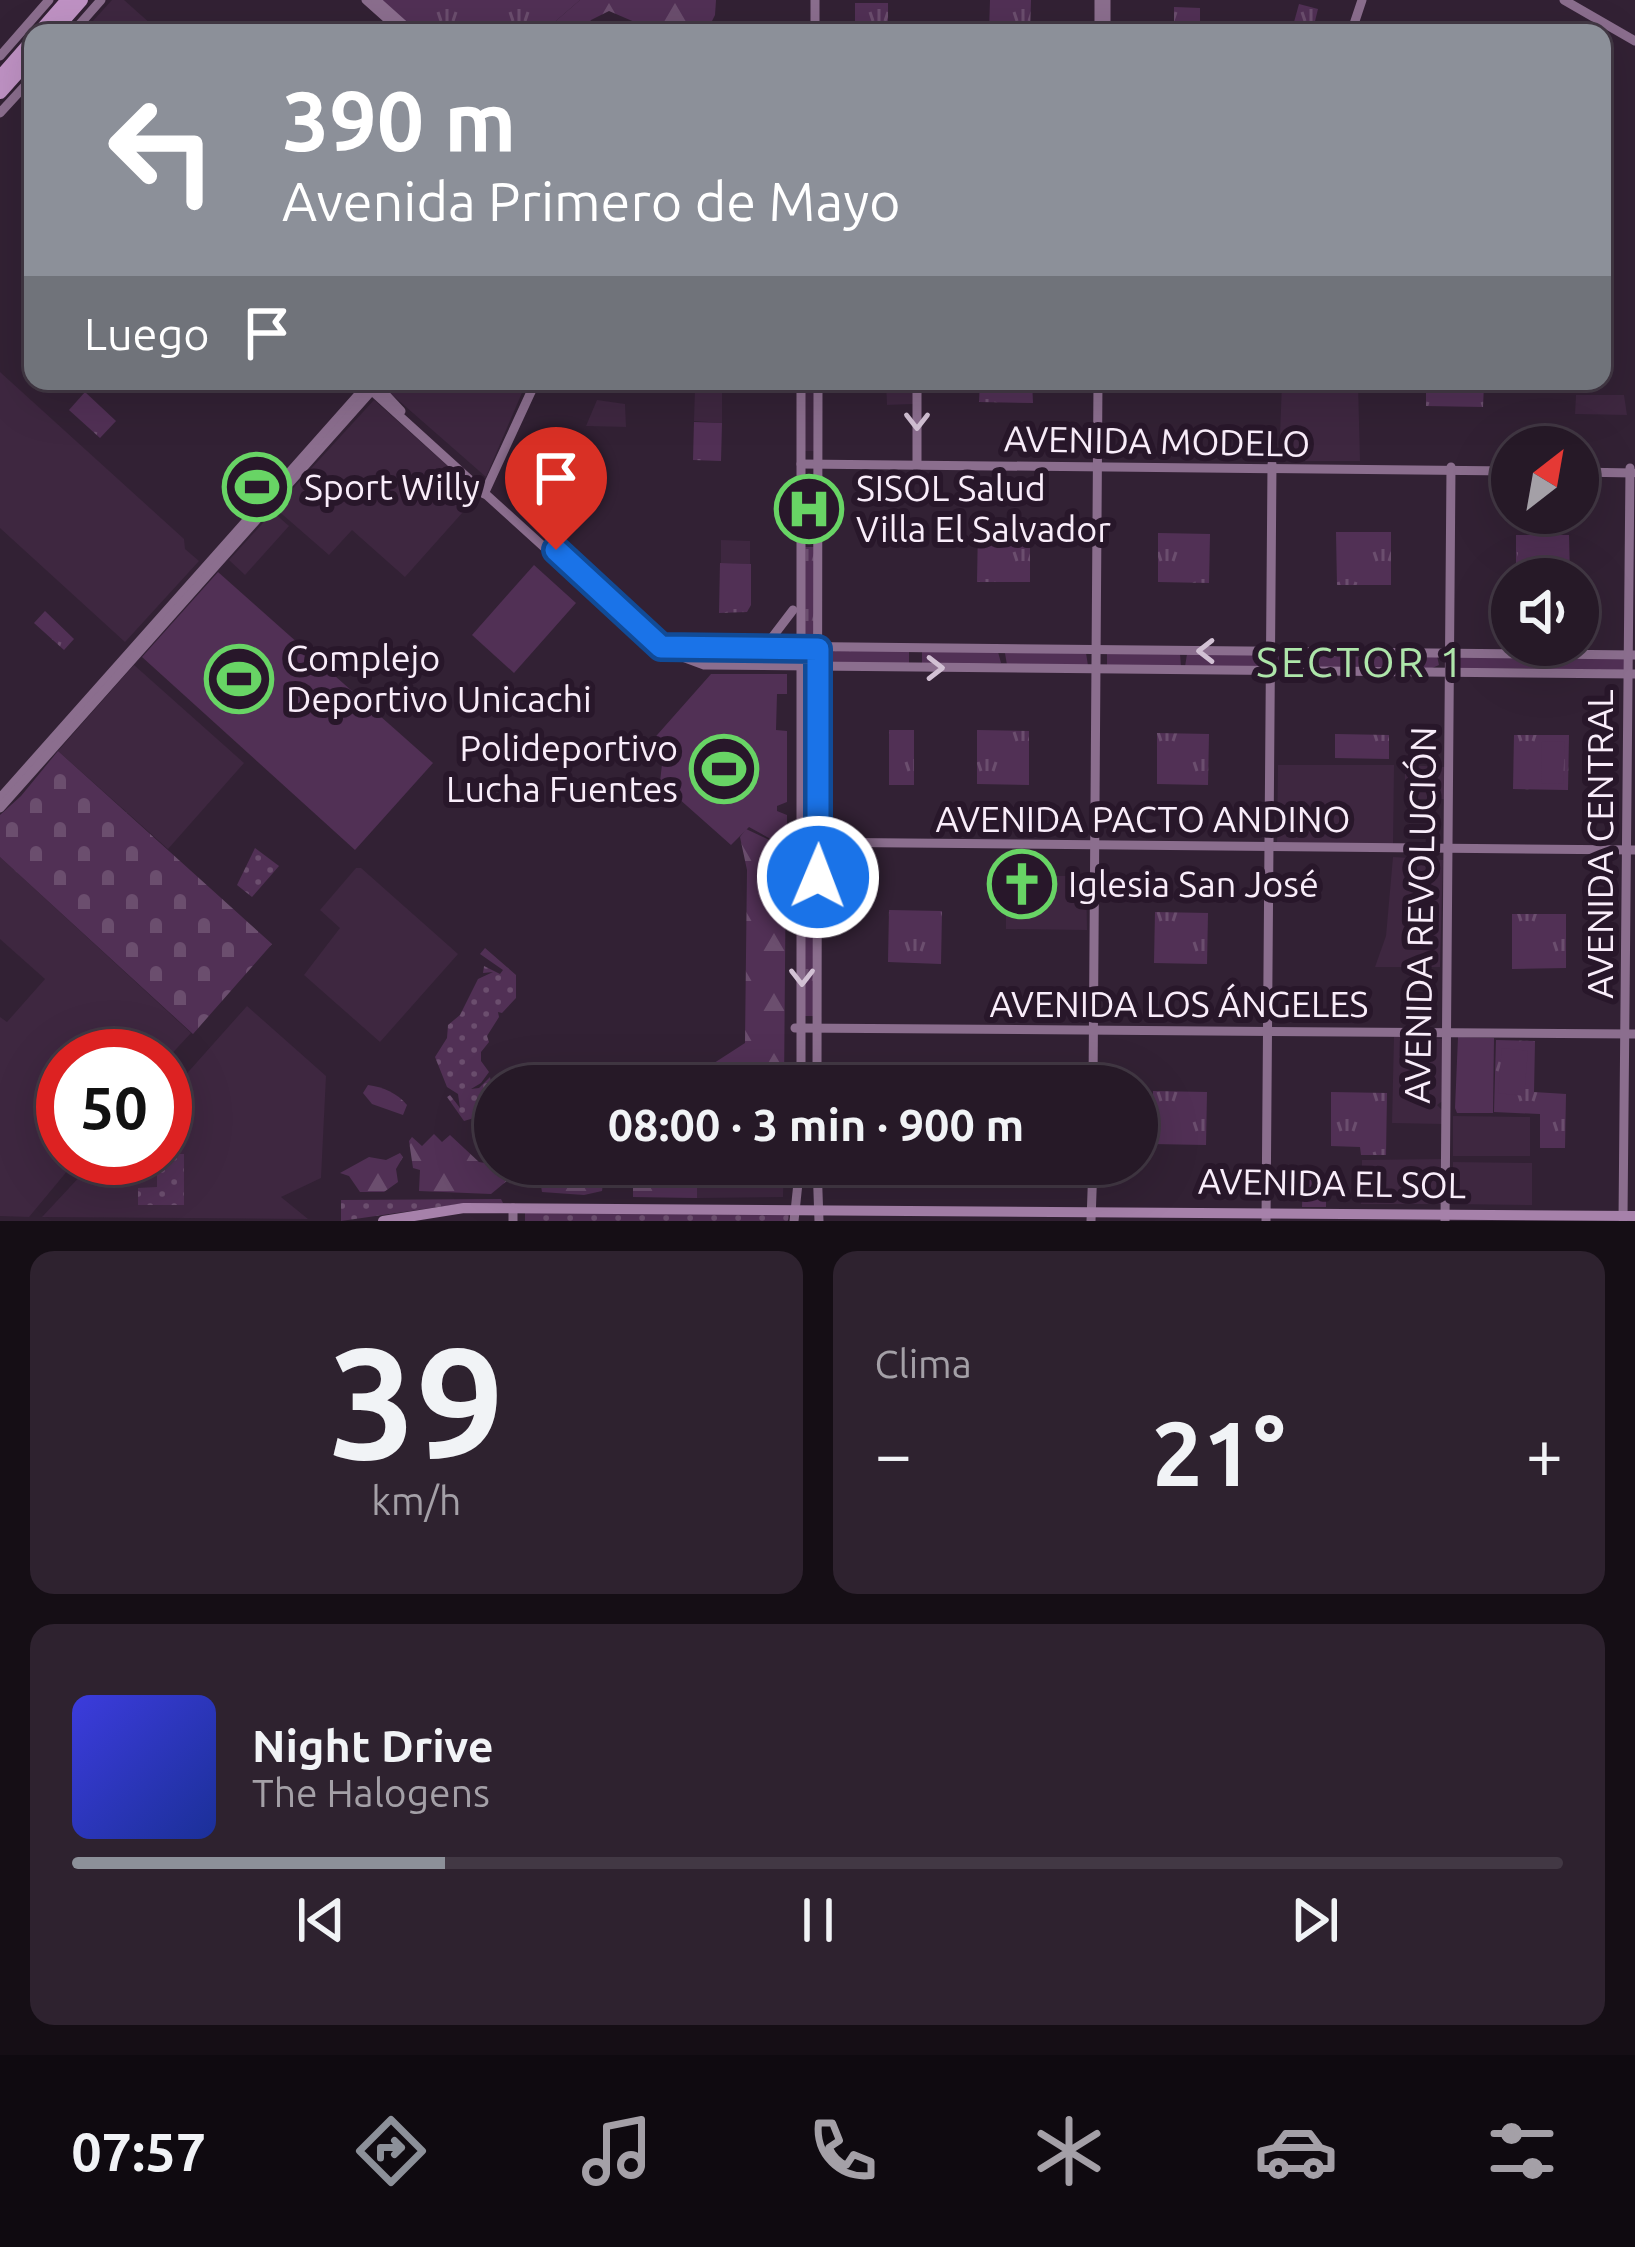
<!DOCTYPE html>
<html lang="es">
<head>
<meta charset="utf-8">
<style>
  :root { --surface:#261927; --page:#2e222f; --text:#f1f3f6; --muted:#a4a0a7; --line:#423844; --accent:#8c9099 }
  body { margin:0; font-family:Ubuntu,sans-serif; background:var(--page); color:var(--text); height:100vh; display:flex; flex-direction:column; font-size:45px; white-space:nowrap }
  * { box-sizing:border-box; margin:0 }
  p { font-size:39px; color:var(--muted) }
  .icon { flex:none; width:66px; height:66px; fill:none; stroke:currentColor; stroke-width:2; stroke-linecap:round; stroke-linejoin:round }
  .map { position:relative; height:1221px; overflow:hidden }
  .details { display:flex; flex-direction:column; gap:30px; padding:30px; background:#150e15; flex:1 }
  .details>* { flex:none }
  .guide { position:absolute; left:24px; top:24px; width:1587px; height:366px; border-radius:24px; box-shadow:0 12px 48px #0002,0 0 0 3px var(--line); background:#8c9099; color:#fff; overflow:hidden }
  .needle { width:78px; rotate:31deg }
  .buttons { position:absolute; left:1491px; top:426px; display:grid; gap:24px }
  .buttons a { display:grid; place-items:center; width:108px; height:108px; border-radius:50%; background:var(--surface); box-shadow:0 12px 48px #0002,0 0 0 3px var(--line); font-size:60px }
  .speed { position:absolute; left:36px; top:1029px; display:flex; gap:24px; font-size:60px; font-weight:700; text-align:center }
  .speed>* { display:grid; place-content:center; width:156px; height:156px; border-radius:50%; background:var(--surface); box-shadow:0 12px 48px #0002,0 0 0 3px var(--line); line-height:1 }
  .speed .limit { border:18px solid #d22; background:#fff; color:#111 }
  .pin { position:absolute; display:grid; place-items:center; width:102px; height:102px; color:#fff; margin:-123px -51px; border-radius:50% 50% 50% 0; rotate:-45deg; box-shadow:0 0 12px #0007 }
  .pin .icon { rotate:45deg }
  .me { position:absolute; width:132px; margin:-66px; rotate:1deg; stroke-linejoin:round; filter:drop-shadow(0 0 9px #0008) }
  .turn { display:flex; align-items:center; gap:42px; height:252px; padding:0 60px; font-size:54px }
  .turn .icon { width:156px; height:156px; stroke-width:2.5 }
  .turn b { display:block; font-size:84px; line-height:102px }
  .then { display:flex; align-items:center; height:114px; padding:0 60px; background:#0003; gap:24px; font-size:45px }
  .big { font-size:90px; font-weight:700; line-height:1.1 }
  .details .widget { flex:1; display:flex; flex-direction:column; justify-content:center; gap:18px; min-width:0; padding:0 42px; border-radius:24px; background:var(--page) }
  .details .dial { align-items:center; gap:0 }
  .dial b { font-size:156px; line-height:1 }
  .song { display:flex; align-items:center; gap:36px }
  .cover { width:144px; height:144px; border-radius:18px; background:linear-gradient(135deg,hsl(240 70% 55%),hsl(230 70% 35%)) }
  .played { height:12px; border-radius:6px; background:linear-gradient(90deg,var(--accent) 25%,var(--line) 25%) }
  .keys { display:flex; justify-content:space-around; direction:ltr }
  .heat { display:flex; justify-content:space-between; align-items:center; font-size:66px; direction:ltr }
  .details .tiles { flex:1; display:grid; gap:30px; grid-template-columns:1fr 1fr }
  .widget:last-child { grid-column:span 2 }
  .trip { position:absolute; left:474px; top:1065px; width:684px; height:120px; border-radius:60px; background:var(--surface); box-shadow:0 12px 48px #0002,0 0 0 3px var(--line); font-weight:700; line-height:120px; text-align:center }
  .tabs { display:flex; height:192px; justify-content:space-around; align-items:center; background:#0f0a10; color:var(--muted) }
  .tabs .icon { width:84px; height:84px }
  .tabs .on { color:var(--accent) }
  .tabs b { font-size:54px; color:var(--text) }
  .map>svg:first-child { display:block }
  .built { fill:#3e2740 }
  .grass { fill:url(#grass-dots) }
  .forest { fill:url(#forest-firs) }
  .cemetery { fill:url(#cemetery-stones) }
  .park { fill:url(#park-tufts) }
  .pitch { fill:#513055 }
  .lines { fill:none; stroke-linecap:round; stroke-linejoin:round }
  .secondary { stroke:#8b6e8e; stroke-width:9 }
  .primary { stroke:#a681aa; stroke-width:10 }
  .highway { stroke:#bf92c4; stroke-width:14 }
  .oneway { stroke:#d2c1d4 }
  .route-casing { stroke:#114b97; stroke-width:30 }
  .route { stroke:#1a73e8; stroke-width:21 }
  .labels { text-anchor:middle; stroke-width:12; stroke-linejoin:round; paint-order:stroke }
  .street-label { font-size:36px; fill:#f9edfa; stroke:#28172a }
  .poi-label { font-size:36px; fill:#f9edfa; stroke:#28172a; text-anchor:start }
  .quarter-label { font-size:42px; letter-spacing:3px; fill:#aee6aa; stroke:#28172a }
</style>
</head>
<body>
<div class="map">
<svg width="1635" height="1221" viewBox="0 0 1635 1221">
  <defs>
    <pattern id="grass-dots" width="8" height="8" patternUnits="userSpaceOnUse" patternTransform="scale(3)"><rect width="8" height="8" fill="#513055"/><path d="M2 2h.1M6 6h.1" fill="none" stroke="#6b4e6e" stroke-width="1.8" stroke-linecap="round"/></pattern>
    <pattern id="forest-firs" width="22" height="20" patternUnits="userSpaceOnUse" patternTransform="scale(3)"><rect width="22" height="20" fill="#513055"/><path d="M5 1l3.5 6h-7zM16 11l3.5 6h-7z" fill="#6b4e6e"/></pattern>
    <pattern id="cemetery-stones" width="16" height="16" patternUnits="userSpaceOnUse" patternTransform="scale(3)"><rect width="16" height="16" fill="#513055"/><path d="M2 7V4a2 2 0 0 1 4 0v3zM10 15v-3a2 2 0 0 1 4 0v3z" fill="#6b4e6e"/></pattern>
    <pattern id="park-tufts" width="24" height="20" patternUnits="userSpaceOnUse" patternTransform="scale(3)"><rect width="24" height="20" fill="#513055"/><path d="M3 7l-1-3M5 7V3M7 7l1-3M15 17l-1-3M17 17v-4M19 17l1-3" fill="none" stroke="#6b4e6e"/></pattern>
  </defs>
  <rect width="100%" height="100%" fill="#322134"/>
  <g class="built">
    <polygon points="112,0 124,0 161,33 82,33"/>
    <polygon points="0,372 184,539 185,549 199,561 125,642 0,528"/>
    <polygon points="384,381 527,381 486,477 381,385"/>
    <polygon points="804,381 815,381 815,451 805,451"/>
    <polygon points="886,381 913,381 913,404 887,405"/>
    <polygon points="1282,383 1358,383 1360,461 1279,461"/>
    <polygon points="695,388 722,388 722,423 694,421"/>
    <polygon points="1576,395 1624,395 1627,415 1575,414"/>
    <polygon points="374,400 479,494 405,577 352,530 329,555 275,508"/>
    <polygon points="597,400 625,404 626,427 586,426"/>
    <polygon points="803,474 815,474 814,544 803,544"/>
    <polygon points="273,512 289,526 245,575 229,560"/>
    <polygon points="721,540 750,541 750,564 721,563"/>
    <polygon points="134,665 244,763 168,849 58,751"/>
    <polygon points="1278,765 1394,765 1393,845 1277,844"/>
    <polygon points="1405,765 1445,767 1444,799 1405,799"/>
    <polygon points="0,857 191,1033 165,1061 165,1056 63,1056 63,1158 78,1158 29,1217 0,1216 0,1017 7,1022 45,979 0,939"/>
    <polygon points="1393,857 1443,860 1440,967 1375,967 1386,936"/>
    <polygon points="356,868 361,868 458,954 380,1042 304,975 340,928 320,910"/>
    <polygon points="1038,876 1086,876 1087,930 1006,929 1006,894 1037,894"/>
    <polygon points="247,1006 326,1076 321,1178 281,1197 308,1219 42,1217 97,1158 165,1158 165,1098"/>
    <polygon points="1394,1036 1443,1039 1444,1100 1437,1105 1442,1110 1442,1124 1392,1123"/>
    <polygon points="1453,1116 1530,1117 1530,1156 1453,1156"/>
    <polygon points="1442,1159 1441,1204 1361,1204 1362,1160"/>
    <polygon points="1453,1162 1532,1163 1532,1205 1453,1204"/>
    <polygon points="697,1164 784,1164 783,1197 697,1198"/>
  </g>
  <g class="grass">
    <polygon points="255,848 279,866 252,897 237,885"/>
    <polygon points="485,948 516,975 516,998 502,1013 498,1012 499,1017 487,1036 489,1042 481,1052 481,1061 489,1072 481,1083 471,1089 479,1088 490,1077 495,1100 476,1117 495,1102 495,1136 487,1143 476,1134 474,1118 464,1121 447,1097 450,1095 460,1108 458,1094 447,1087 435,1057 447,1038 448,1025 460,1015 478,979 493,972 483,973 484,966 500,974 503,970 480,954"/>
    <polygon points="165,1154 184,1154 184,1205 138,1205 138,1188 157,1187 157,1158 165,1158"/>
    <polygon points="501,1199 503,1203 459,1204 341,1221 341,1200"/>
    <polygon points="525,1213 789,1214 788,1221 525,1221"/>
  </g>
  <g class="forest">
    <polygon points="580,0 716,0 715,15 706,33 644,33 637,23 609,11 591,20 582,33 542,33"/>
    <polygon points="746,829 786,848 784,1086 634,1086 634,1076 661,1076 711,1065 745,1043 747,870 740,837"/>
    <path d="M368 1085C383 1087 397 1093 407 1105L403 1115 372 1104 363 1093Z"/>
    <polygon points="434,1134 442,1142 450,1135 479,1162 507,1167 508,1180 491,1194 419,1191 420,1170 413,1168 409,1141 412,1137 422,1146"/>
    <polygon points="400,1153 403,1157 396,1169 398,1182 384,1192 360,1192 349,1176 340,1173 369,1157 386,1160"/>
    <polygon points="601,1164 605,1169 602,1191 584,1195 542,1192 539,1174 544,1165 559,1168"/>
    <polygon points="633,1164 697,1164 697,1198 633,1197"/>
  </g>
  <polygon class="cemetery" points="58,751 272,944 193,1034 0,857 0,815 21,796"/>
  <g class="park">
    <polygon points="382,0 580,0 542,33 419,33"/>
    <polygon points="990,0 1031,0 1030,33 989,33"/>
    <rect x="855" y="3" width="33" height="30"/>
    <polygon points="1299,4 1318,9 1312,33 1291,33"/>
    <polygon points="1174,7 1200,8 1200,33 1174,33"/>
    <polygon points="980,381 1032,381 1033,403 979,402"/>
    <polygon points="1426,382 1484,384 1483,407 1426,406"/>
    <polygon points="85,392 116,421 100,438 69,410"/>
    <polygon points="694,422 722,423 721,461 693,460"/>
    <polygon points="978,528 1030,529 1030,582 977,582"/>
    <polygon points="1336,532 1391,532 1391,585 1337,585"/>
    <polygon points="1158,533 1210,534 1209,583 1158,582"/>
    <polygon points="1516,535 1569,535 1570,579 1516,579"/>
    <polygon points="803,547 815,547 815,645 802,645"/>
    <polygon points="720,563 751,564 751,605 747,612 719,613"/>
    <polygon points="45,611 74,639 64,650 34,623"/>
    <polygon points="826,651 909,651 909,665 826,662"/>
    <polygon points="922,651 998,652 1001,663 922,666"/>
    <polygon points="1005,653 1086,653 1088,666 1007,665"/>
    <polygon points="1107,653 1180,654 1181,667 1107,668"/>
    <polygon points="1267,655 1267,667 1185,667 1187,654"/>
    <polygon points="1278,655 1358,655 1359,668 1278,667"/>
    <polygon points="1437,656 1439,665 1430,669 1365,668 1366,657"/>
    <polygon points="1458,656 1538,657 1540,668 1456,669"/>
    <polygon points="1545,657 1625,658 1626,670 1544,669"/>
    <polygon points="805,675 815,675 815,838 804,837"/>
    <rect x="889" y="730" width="25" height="55"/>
    <polygon points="977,730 1029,731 1029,785 977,784"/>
    <polygon points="1157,733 1209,734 1208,785 1157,784"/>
    <polygon points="1335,734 1389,735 1389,759 1335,758"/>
    <polygon points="1514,735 1569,735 1568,790 1513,789"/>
    <polygon points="805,854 815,854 815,1016 804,1016"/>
    <polygon points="889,910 942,911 941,964 888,962"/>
    <polygon points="1155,912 1208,913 1207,964 1154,963"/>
    <polygon points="1512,914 1566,914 1566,968 1512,969"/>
    <polygon points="1496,1040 1535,1041 1534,1092 1566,1094 1565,1148 1540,1148 1540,1114 1494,1112"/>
    <polygon points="1153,1091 1207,1092 1206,1145 1153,1144"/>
    <polygon points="1331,1092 1387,1093 1386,1155 1361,1155 1360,1147 1331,1146"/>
    <polygon points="1303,1179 1326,1180 1326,1207 1302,1207"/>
  </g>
  <g class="pitch">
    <rect x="1518" y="539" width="23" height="40"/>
    <polygon points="534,565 576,603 514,673 472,635"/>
    <polygon points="218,572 433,763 355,850 142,657"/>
    <polygon points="711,674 787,674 787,694 777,694 776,730 787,731 787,802 777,806 777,811 787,815 787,848 749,827 731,845 660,782 663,755 650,743"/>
    <polygon points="1542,741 1565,742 1563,784 1541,783"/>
    <polygon points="1458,1037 1494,1038 1493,1113 1457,1113 1455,1108"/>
    <polygon points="1502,1048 1528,1051 1524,1096 1498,1093"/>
  </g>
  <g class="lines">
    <g class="secondary">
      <polyline points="366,0 403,33"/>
      <polyline points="376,0 413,33"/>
      <polyline points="1564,0 1635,41"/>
      <polyline points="72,33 101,0"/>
      <polyline points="815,33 815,0"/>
      <polyline points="1099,33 1099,0"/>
      <polyline points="1106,33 1106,0"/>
      <polyline points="1351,33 1362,0"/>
      <polyline points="0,56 49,0"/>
      <polyline points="0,113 33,77"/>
      <polyline points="361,381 653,646 704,665 1635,674"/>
      <polyline points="373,381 401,411"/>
      <polyline points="801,464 1512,471"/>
      <polyline points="917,465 917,381"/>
      <polyline points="1578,472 1633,473"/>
      <polyline points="484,494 536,381"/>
      <polyline points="657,645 1635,655"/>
      <polyline points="764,648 793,610"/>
      <polyline points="0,798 367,385"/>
      <polyline points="0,808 375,387"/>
      <polyline points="795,842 1635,850"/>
      <polyline points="795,1028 1635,1034"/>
      <polyline points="801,1086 801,381"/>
      <polyline points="817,1086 818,381"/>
      <polyline points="1093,1086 1098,381"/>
      <polyline points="817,1164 819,1221"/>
      <polyline points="513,1208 513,1221"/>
      <polyline points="1623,1219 1630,468"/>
      <polyline points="794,1221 800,1164"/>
      <polyline points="1091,1221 1093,1164"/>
      <polyline points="1266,1221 1272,464"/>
      <polyline points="1445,1221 1451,467"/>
    </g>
    <polyline class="primary" points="383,1221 464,1208 1635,1216"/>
    <g class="highway">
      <polyline points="39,33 68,0"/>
      <polyline points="52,33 81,0"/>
      <polyline points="0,78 33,40"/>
      <polyline points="0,92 33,55"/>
    </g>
  </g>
  <defs><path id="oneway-chevron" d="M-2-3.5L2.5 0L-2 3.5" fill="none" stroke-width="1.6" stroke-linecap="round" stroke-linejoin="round" transform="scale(3)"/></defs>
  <g class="oneway">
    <use href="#oneway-chevron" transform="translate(917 421) rotate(90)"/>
    <use href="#oneway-chevron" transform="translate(1206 651) rotate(-180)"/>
    <use href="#oneway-chevron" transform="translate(935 668)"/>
    <use href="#oneway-chevron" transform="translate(802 977) rotate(90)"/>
  </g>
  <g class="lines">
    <g class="route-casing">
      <polyline id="route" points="556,550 661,647 818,649 818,877"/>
    </g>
    <use href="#route" class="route"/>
  </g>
  <defs>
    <g id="stadium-ring" transform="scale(3.45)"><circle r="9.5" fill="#28172a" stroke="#68d465" stroke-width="1.5"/><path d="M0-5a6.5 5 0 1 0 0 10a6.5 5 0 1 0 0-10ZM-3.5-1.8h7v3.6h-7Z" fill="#68d465"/></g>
    <g id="hospital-ring" transform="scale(3.45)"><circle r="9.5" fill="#28172a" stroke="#68d465" stroke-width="1.5"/><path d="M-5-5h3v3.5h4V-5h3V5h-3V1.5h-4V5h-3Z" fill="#68d465"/></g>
    <g id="church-ring" transform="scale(3.45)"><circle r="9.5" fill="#28172a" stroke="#68d465" stroke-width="1.5"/><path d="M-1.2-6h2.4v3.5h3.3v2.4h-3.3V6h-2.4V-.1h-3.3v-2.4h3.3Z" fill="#68d465"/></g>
  </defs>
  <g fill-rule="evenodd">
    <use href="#stadium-ring" x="257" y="487"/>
    <use href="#hospital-ring" x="809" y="509"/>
    <use href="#stadium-ring" x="239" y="679"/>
    <use href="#stadium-ring" x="724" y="769"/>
    <use href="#church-ring" x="1022" y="884"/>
  </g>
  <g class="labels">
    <g class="street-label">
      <text transform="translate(1157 441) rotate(1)" y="13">AVENIDA MODELO</text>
      <text x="1143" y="832">AVENIDA PACTO ANDINO</text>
      <text transform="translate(1600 844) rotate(-90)" y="13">AVENIDA CENTRAL</text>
      <text transform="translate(1420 915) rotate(-89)" y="13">AVENIDA REVOLUCIÓN</text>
      <text x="1179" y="1017">AVENIDA LOS ÁNGELES</text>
      <text transform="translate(1332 1183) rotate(1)" y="13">AVENIDA EL SOL</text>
    </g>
    <g class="poi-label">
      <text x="304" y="500">Sport Willy</text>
      <text x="856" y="501">SISOL Salud<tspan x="856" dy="41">Villa El Salvador</tspan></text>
      <text x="286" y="671">Complejo<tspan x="286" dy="41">Deportivo Unicachi</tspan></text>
      <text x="678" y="761" text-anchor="end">Polideportivo<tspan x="678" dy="41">Lucha Fuentes</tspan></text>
      <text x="1068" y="897">Iglesia San José</text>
    </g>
    <g class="quarter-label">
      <text x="1361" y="677">SECTOR 1</text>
    </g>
  </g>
</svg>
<div class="buttons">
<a><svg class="needle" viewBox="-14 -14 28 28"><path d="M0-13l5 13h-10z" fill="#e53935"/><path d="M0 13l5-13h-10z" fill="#a4a0a7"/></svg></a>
<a><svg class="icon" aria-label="sound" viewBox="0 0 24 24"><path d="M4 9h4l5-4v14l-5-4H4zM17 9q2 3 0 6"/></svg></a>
</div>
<div class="speed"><div class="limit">50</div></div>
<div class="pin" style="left:556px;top:550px;background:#d93025"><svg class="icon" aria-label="arrive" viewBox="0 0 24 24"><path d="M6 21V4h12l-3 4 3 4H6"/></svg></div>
<svg class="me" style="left:818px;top:877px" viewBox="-20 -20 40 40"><circle r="17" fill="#1a73e8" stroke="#fff" stroke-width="3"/><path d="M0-11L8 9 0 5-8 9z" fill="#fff"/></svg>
<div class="trip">08:00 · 3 min · 900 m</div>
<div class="guide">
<div class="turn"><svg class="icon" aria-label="left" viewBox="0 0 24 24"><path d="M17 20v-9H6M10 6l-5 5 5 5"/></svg><div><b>390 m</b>Avenida Primero de Mayo</div></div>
<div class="then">Luego<svg class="icon" aria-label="arrive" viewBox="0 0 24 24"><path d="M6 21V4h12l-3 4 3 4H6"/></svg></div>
</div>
</div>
<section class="details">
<div class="tiles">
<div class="widget dial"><b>39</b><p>km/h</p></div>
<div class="widget"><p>Clima</p>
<div class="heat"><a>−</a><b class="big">21°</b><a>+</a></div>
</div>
<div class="widget">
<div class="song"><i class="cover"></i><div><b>Night Drive</b><p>The Halogens</p></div></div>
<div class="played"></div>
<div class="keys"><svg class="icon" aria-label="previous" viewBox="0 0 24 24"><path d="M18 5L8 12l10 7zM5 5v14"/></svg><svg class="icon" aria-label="pause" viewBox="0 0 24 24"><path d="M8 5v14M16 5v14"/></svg><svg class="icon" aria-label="next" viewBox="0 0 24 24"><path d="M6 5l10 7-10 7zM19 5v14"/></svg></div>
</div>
</div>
</section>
<nav class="tabs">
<b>07:57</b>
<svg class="icon on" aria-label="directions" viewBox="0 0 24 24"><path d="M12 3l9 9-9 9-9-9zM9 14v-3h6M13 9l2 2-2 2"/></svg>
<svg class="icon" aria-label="music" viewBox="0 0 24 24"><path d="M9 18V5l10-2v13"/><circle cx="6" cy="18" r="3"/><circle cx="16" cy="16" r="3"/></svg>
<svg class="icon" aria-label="phone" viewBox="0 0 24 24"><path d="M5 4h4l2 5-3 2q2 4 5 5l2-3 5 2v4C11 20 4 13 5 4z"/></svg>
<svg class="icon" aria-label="climate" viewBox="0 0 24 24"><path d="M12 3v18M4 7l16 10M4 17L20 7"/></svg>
<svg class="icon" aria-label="car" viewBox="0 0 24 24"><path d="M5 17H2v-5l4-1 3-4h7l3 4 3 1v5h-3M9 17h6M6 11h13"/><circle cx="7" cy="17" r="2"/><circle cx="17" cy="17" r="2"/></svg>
<svg class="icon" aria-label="filters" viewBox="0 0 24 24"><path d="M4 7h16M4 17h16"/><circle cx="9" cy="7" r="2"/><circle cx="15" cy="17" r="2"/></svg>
</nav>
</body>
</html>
